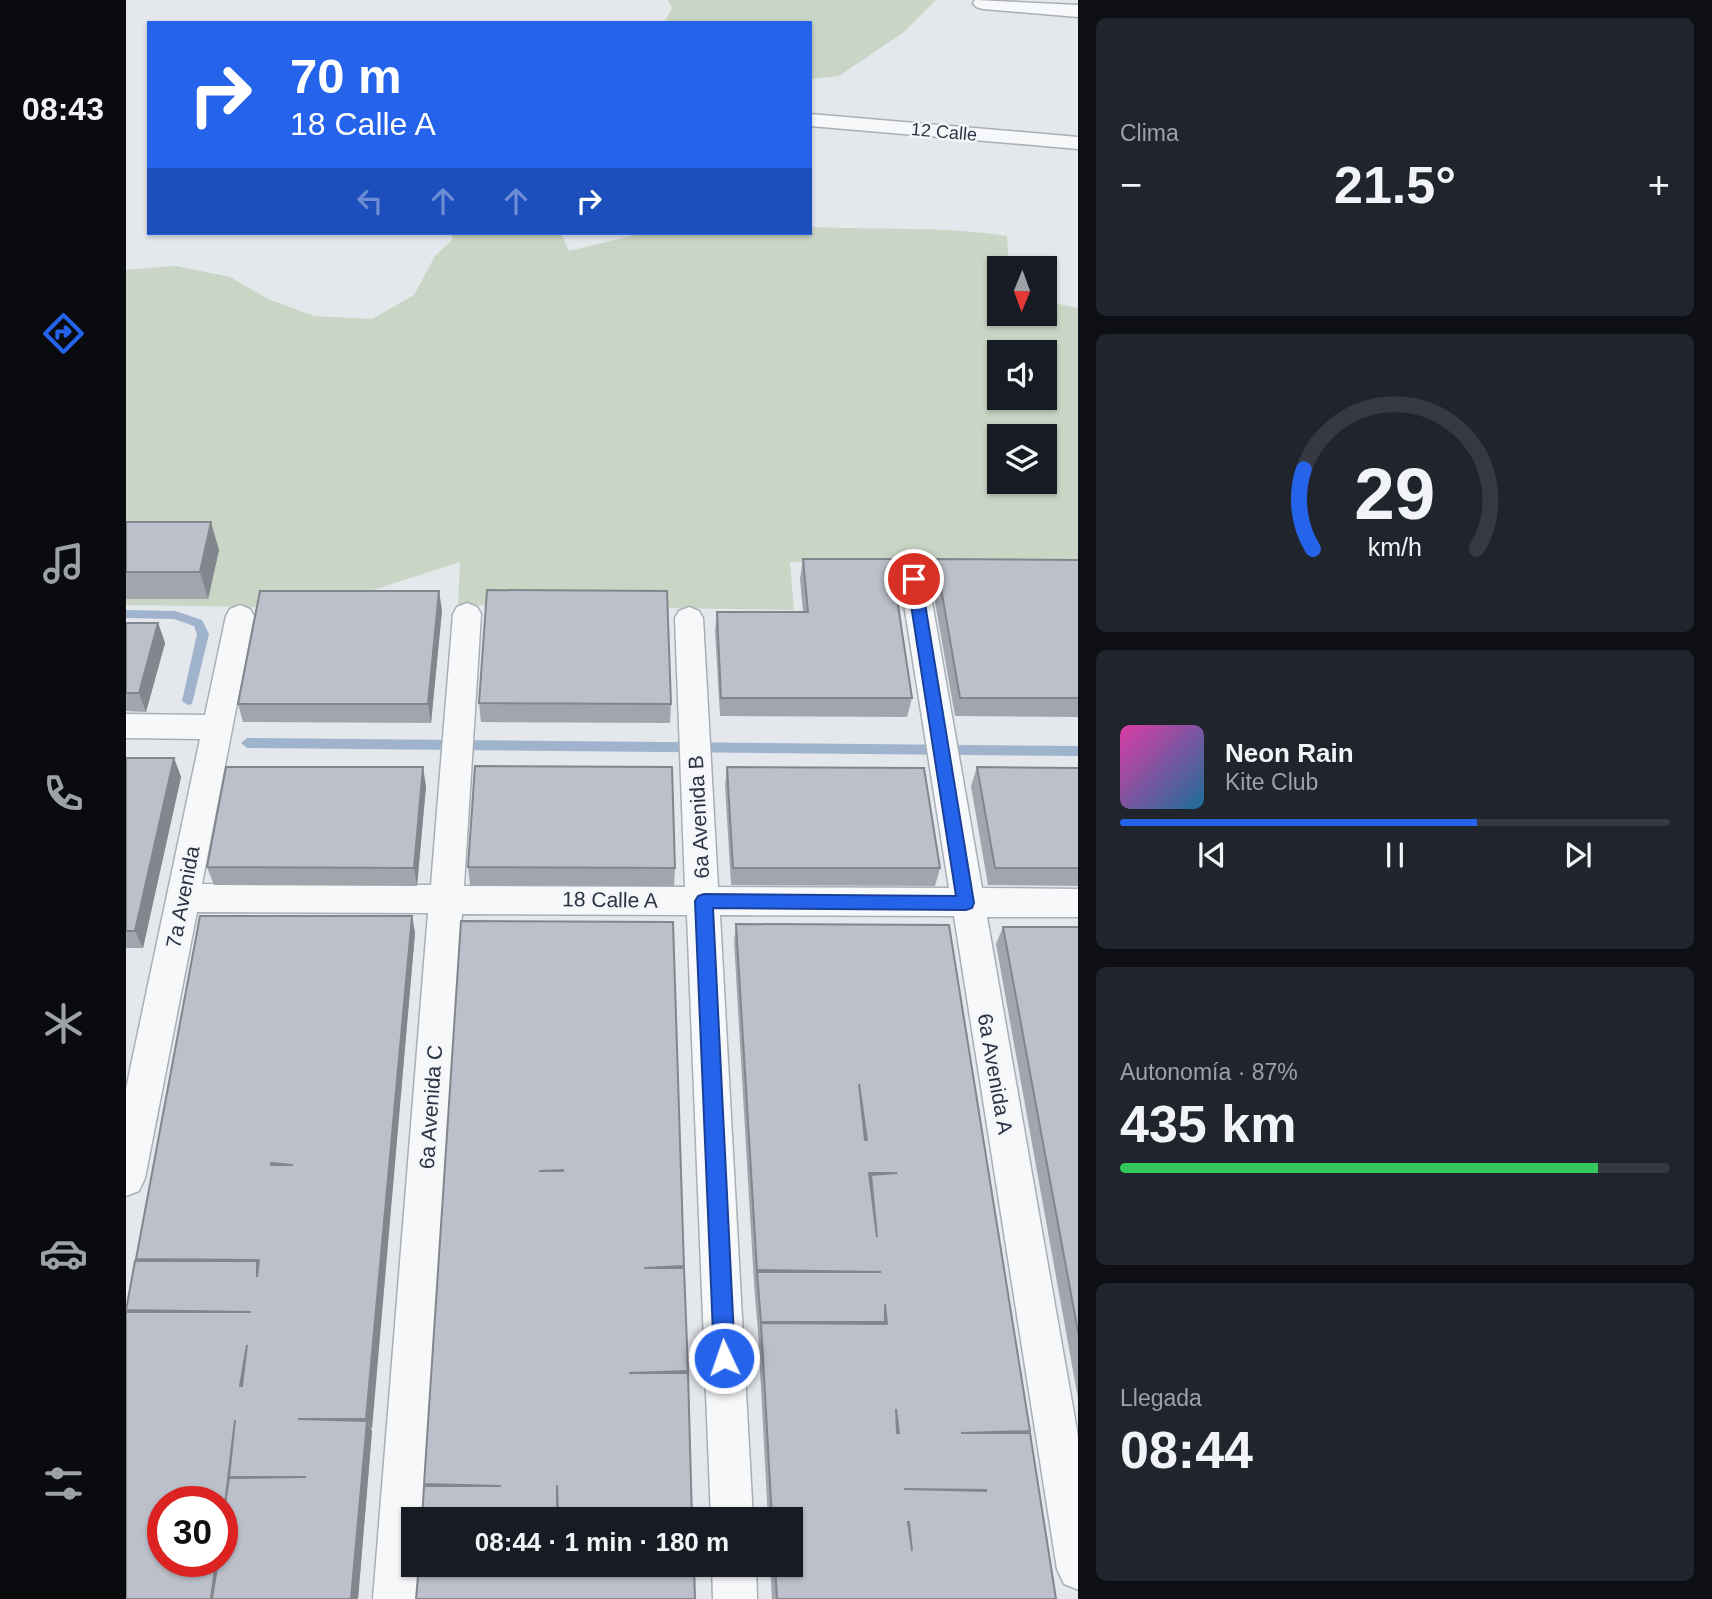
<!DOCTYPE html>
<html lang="es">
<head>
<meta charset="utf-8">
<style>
  :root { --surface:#171b24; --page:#20242c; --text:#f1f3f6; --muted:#9ea1a6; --line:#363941; --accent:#2563eb }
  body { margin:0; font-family:Helvetica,sans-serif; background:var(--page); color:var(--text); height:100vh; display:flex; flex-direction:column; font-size:26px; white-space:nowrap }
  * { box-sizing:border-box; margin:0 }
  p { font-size:23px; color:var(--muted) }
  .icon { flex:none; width:38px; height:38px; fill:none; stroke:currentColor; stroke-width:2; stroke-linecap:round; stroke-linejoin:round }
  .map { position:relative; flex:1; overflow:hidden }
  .side { display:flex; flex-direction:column; gap:18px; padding:18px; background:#0d0f14; width:634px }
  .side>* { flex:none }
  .hud { position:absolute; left:21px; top:21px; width:665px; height:214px; border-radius:0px; box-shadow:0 2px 5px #0004; background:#2563eb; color:#fff; overflow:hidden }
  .needle { width:46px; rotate:181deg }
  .fabs { position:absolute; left:861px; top:256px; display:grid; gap:14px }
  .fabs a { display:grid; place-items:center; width:70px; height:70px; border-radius:0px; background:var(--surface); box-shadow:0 2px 5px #0004; font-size:35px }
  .speed { position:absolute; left:21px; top:1486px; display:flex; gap:14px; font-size:35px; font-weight:700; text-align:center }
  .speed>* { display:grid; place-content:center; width:91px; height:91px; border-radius:50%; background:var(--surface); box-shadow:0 2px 5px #0004; line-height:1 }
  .speed .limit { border:10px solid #d22; background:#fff; color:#111 }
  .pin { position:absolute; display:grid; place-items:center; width:60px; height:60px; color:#fff; margin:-30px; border:4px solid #fff; border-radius:50%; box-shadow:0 2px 7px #0007 }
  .me { position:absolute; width:77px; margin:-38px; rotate:357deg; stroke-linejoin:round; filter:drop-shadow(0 0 5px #0008) }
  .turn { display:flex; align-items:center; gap:24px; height:147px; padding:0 28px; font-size:32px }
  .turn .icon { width:91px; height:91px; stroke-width:2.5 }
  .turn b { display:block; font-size:49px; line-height:60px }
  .lanes { display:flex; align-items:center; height:66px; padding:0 28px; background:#0003; justify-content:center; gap:35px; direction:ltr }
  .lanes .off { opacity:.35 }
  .big { font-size:52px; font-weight:700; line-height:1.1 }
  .side .card { flex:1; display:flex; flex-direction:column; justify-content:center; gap:10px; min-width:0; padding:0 24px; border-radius:10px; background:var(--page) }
  .side .dial { align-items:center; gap:0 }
  .dial svg { height:182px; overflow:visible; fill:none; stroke:var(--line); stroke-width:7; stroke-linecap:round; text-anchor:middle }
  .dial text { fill:var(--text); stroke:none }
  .song { display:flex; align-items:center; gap:21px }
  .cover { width:84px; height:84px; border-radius:10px; background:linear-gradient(135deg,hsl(320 70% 55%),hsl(200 70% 35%)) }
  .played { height:7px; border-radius:4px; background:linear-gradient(90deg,var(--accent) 65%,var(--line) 65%) }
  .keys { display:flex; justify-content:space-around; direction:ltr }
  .heat { display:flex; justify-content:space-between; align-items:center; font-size:38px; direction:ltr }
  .charge { height:10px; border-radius:5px; background:linear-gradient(90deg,#34c759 87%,var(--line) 0) }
  .trip { position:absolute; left:275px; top:1507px; width:402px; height:70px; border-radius:0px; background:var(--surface); box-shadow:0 2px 5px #0004; font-weight:700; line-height:70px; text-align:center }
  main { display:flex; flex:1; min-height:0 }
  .menu { display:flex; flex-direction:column; width:126px; justify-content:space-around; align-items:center; background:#090b0e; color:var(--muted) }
  .menu .icon { width:49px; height:49px }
  .menu .selected { color:var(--accent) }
  .menu b { font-size:32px; color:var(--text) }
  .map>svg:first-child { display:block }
  .green { fill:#c9d6c5; fill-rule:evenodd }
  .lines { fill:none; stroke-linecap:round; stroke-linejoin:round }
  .stream { fill:#9fb4cc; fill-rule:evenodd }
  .minor-casing { stroke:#a9aeb7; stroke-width:3 }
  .minor { fill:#f7f8fa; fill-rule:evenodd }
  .wall { fill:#a1a5ae; fill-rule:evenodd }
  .shaded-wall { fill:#83868d }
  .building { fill:#bbc0ca; stroke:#83868d; stroke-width:2; fill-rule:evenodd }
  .route { fill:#2563eb; stroke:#184099; stroke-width:2 }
  .labels { text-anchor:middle; stroke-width:5; stroke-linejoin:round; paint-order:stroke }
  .far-street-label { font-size:18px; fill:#2b3445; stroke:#f4f6f9 }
  .street-label { font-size:21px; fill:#2b3445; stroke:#f4f6f9 }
</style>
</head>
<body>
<main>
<nav class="menu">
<b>08:43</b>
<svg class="icon selected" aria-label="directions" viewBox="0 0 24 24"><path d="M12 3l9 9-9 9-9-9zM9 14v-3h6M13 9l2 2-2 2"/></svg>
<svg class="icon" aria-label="music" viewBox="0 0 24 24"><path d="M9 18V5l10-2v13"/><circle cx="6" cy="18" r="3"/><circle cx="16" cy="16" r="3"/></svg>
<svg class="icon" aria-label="phone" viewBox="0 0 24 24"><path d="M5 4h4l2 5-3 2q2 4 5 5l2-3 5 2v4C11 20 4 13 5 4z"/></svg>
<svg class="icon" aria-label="climate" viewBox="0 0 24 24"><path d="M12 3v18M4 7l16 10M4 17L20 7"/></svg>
<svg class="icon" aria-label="car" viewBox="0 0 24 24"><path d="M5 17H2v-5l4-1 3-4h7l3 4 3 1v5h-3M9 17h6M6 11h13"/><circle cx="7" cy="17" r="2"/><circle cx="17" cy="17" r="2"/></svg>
<svg class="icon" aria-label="filters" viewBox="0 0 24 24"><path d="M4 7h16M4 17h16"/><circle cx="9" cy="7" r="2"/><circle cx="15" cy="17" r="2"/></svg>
</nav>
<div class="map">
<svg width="953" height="1599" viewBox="0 0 953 1599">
  <rect width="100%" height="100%" fill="#e4e7ec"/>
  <g class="green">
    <polygon points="542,0 810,0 778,32 713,76 684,79 684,23 538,23 546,8"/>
    <path d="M684 227C750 230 816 226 881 236L883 268H873V313H919V301L952 308V565L664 562 668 610 332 605 334 562 191 608 0 605V270L50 266 104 277 142 299 188 316 246 319 288 295 309 256 326 240 325 233H435L443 251 517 233H684ZM873 352H919V397H873ZM873 436H919V481H873Z"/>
  </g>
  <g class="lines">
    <g class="stream">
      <polygon points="0,610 49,611 76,620 83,634 66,704 62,705 56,701 71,634 68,626 48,619 0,618"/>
      <polygon points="121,738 953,746 953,756 121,748 115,743"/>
    </g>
    <g class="minor-casing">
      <g id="minor">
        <polygon points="849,0 953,5 953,17 857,9 850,7 847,3"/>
        <polygon points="684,114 953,137 953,149 684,126"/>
        <polygon points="788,569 798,572 802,579 856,888 953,889 953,917 861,917 953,1442 953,1590 938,1584 931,1569 828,916 594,915 627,1519 585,1519 561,915 336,914 296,1519 287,1519 287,1564 293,1564 291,1599 247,1599 302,913 71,912 19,1178 13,1191 0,1196 0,1089 74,739 0,738 0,714 79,715 100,616 104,609 114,605 124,609 128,616 76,884 305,885 327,614 331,607 341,603 351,607 355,614 338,886 559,887 549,618 553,611 563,607 573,611 577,618 592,887 823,888 774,579 778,572"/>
        <polygon points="586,1564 630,1564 631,1599 587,1599"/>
      </g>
    </g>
    <use href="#minor" class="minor"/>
  </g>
  <g class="wall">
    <polygon points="0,522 93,550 82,599 0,599"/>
    <polygon points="677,559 786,698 781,717 594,716 589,631 591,612 677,612 674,579"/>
    <polygon points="810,559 953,560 953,717 829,716 805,579"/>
    <polygon points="316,610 305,723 117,722 112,704"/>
    <polygon points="0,623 32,623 39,643 20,712 0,711"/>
    <polygon points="353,703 545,704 544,723 355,722"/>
    <polygon points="0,758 48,758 55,777 17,948 0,948"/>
    <polygon points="601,767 814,868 809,886 605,885 599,785"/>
    <polygon points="851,767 953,768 953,886 862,885 845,786"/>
    <polygon points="300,786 291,886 88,885 81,867"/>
    <polygon points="342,867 549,868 548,886 344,885"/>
    <path d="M286 916 289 933 245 1429 246 1431 232 1599H0L1 1312 0 1310 11 1261 10 1259ZM96 1502V1561H37Z"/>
    <polygon points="335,921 547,922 566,1519 296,1519 299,1486 298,1484"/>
    <polygon points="610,924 823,925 904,1431 902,1433 930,1599 646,1599 644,1564 665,1564 665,1519 642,1519 632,1333 628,1284 608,941"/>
    <polygon points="877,927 953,927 953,1404 870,944"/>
  </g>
  <g class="shaded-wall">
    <polygon points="85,522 93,550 82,599 74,572"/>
    <polygon points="313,591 316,610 305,723 302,704"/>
    <polygon points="32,623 39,643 20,712 13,693"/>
    <polygon points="48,758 55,777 17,948 9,931"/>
    <polygon points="297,767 300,786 291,886 288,868"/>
    <polygon points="286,916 289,933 246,1429 240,1419"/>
    <polygon points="241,1421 246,1431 232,1599 225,1599"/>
  </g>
  <g class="building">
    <polygon points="0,522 85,522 74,572 0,572"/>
    <polygon points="677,559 765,559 786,698 595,698 591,612 682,612"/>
    <polygon points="810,559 953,560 953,698 834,698"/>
    <polygon points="361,590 541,591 545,704 353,703"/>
    <polygon points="134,591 313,591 302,704 112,704"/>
    <polygon points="0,623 32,623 13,693 0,693"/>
    <polygon points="0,758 48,758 9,931 0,931"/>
    <polygon points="349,766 546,767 549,868 342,867"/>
    <polygon points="100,767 297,767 288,868 81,867"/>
    <polygon points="601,767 798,768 814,868 607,868"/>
    <polygon points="851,767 953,768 953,868 869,868"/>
    <path d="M74 916H286L240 1419H172L241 1421 225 1599H86L92 1561H96V1502H37V1561H90L85 1599H0V1312H125L0 1310 9 1261H131V1277L133 1260 10 1259ZM145 1163 167 1165H145ZM121 1345 116 1386H114ZM109 1420 103 1477H180L103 1478 99 1504Z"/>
    <path d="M335 921 547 922 558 1266 518 1268H558L562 1371 503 1373H562L566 1519H296L298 1486H375L298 1484ZM437 1170V1171H413ZM431 1485 432 1513H431Z"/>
    <path d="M610 924 823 925 904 1431 835 1433H904L930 1599H651L649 1564H665V1519H646L635 1323 761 1324 759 1304V1322H635L631 1272H755L631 1270ZM733 1084 741 1140H739ZM743 1173H771L745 1175 751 1237ZM770 1409 773 1433H771ZM778 1489 860 1490V1491ZM782 1522H783L786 1551Z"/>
    <polygon points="877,927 953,927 953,1337"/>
    <polygon points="293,1564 568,1564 569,1599 290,1599"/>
  </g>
  <polygon class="route" points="788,574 795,579 848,903 846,908 840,910 587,908 609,1358 606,1365 598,1368 591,1365 588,1358 569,901 572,896 578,894 830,896 781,579"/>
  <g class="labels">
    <g class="far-street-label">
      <text transform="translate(818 132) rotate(5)" y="6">12 Calle</text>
    </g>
    <g class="street-label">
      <text transform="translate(573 817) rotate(-93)" y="7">6a Avenida B</text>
      <text transform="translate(57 897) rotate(-79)" y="7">7a Avenida</text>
      <text transform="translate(484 900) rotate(1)" y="7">18 Calle A</text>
      <text transform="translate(869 1074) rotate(80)" y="7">6a Avenida A</text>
      <text transform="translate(305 1107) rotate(-86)" y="7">6a Avenida C</text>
    </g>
  </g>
</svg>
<div class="fabs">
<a><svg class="needle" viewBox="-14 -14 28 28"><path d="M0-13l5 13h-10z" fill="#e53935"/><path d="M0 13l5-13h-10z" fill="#9ea1a6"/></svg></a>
<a><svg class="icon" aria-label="sound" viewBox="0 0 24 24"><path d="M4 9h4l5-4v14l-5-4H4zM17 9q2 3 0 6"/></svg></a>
<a><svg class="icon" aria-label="layers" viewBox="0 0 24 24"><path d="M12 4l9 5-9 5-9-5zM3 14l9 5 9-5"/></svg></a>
</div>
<div class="speed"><div class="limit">30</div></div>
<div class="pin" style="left:788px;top:579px;background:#d93025"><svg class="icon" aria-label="arrive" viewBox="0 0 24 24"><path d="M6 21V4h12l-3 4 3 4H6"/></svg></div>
<svg class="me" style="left:598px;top:1358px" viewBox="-20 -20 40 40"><circle r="17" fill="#2563eb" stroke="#fff" stroke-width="3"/><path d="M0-11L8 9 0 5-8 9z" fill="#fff"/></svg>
<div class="trip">08:44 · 1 min · 180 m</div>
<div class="hud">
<div class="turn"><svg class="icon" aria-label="right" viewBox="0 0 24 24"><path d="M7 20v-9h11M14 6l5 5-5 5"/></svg><div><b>70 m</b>18 Calle A</div></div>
<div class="lanes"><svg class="icon off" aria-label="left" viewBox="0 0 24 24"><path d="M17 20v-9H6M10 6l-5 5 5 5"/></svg><svg class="icon off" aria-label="ahead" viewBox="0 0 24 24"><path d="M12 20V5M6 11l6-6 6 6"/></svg><svg class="icon off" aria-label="ahead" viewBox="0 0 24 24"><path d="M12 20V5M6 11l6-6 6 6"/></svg><svg class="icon" aria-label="right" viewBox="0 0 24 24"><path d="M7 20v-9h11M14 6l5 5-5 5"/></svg></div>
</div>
</div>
<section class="side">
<div class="card"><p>Clima</p>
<div class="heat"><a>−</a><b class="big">21.5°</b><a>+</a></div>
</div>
<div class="card dial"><svg viewBox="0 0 100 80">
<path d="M14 69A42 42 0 1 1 86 69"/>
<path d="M14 69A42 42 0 0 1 10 34" stroke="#2563eb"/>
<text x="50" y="56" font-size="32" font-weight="700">29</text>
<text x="50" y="72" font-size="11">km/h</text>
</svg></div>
<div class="card">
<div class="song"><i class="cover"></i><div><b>Neon Rain</b><p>Kite Club</p></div></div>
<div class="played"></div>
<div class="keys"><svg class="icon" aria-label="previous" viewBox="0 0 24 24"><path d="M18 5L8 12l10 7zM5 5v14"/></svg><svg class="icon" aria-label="pause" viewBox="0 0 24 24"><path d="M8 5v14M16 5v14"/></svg><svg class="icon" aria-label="next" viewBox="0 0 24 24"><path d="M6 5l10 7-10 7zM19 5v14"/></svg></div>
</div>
<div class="card"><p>Autonomía · 87%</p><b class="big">435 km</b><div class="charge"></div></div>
<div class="card"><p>Llegada</p><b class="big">08:44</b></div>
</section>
</main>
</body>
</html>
